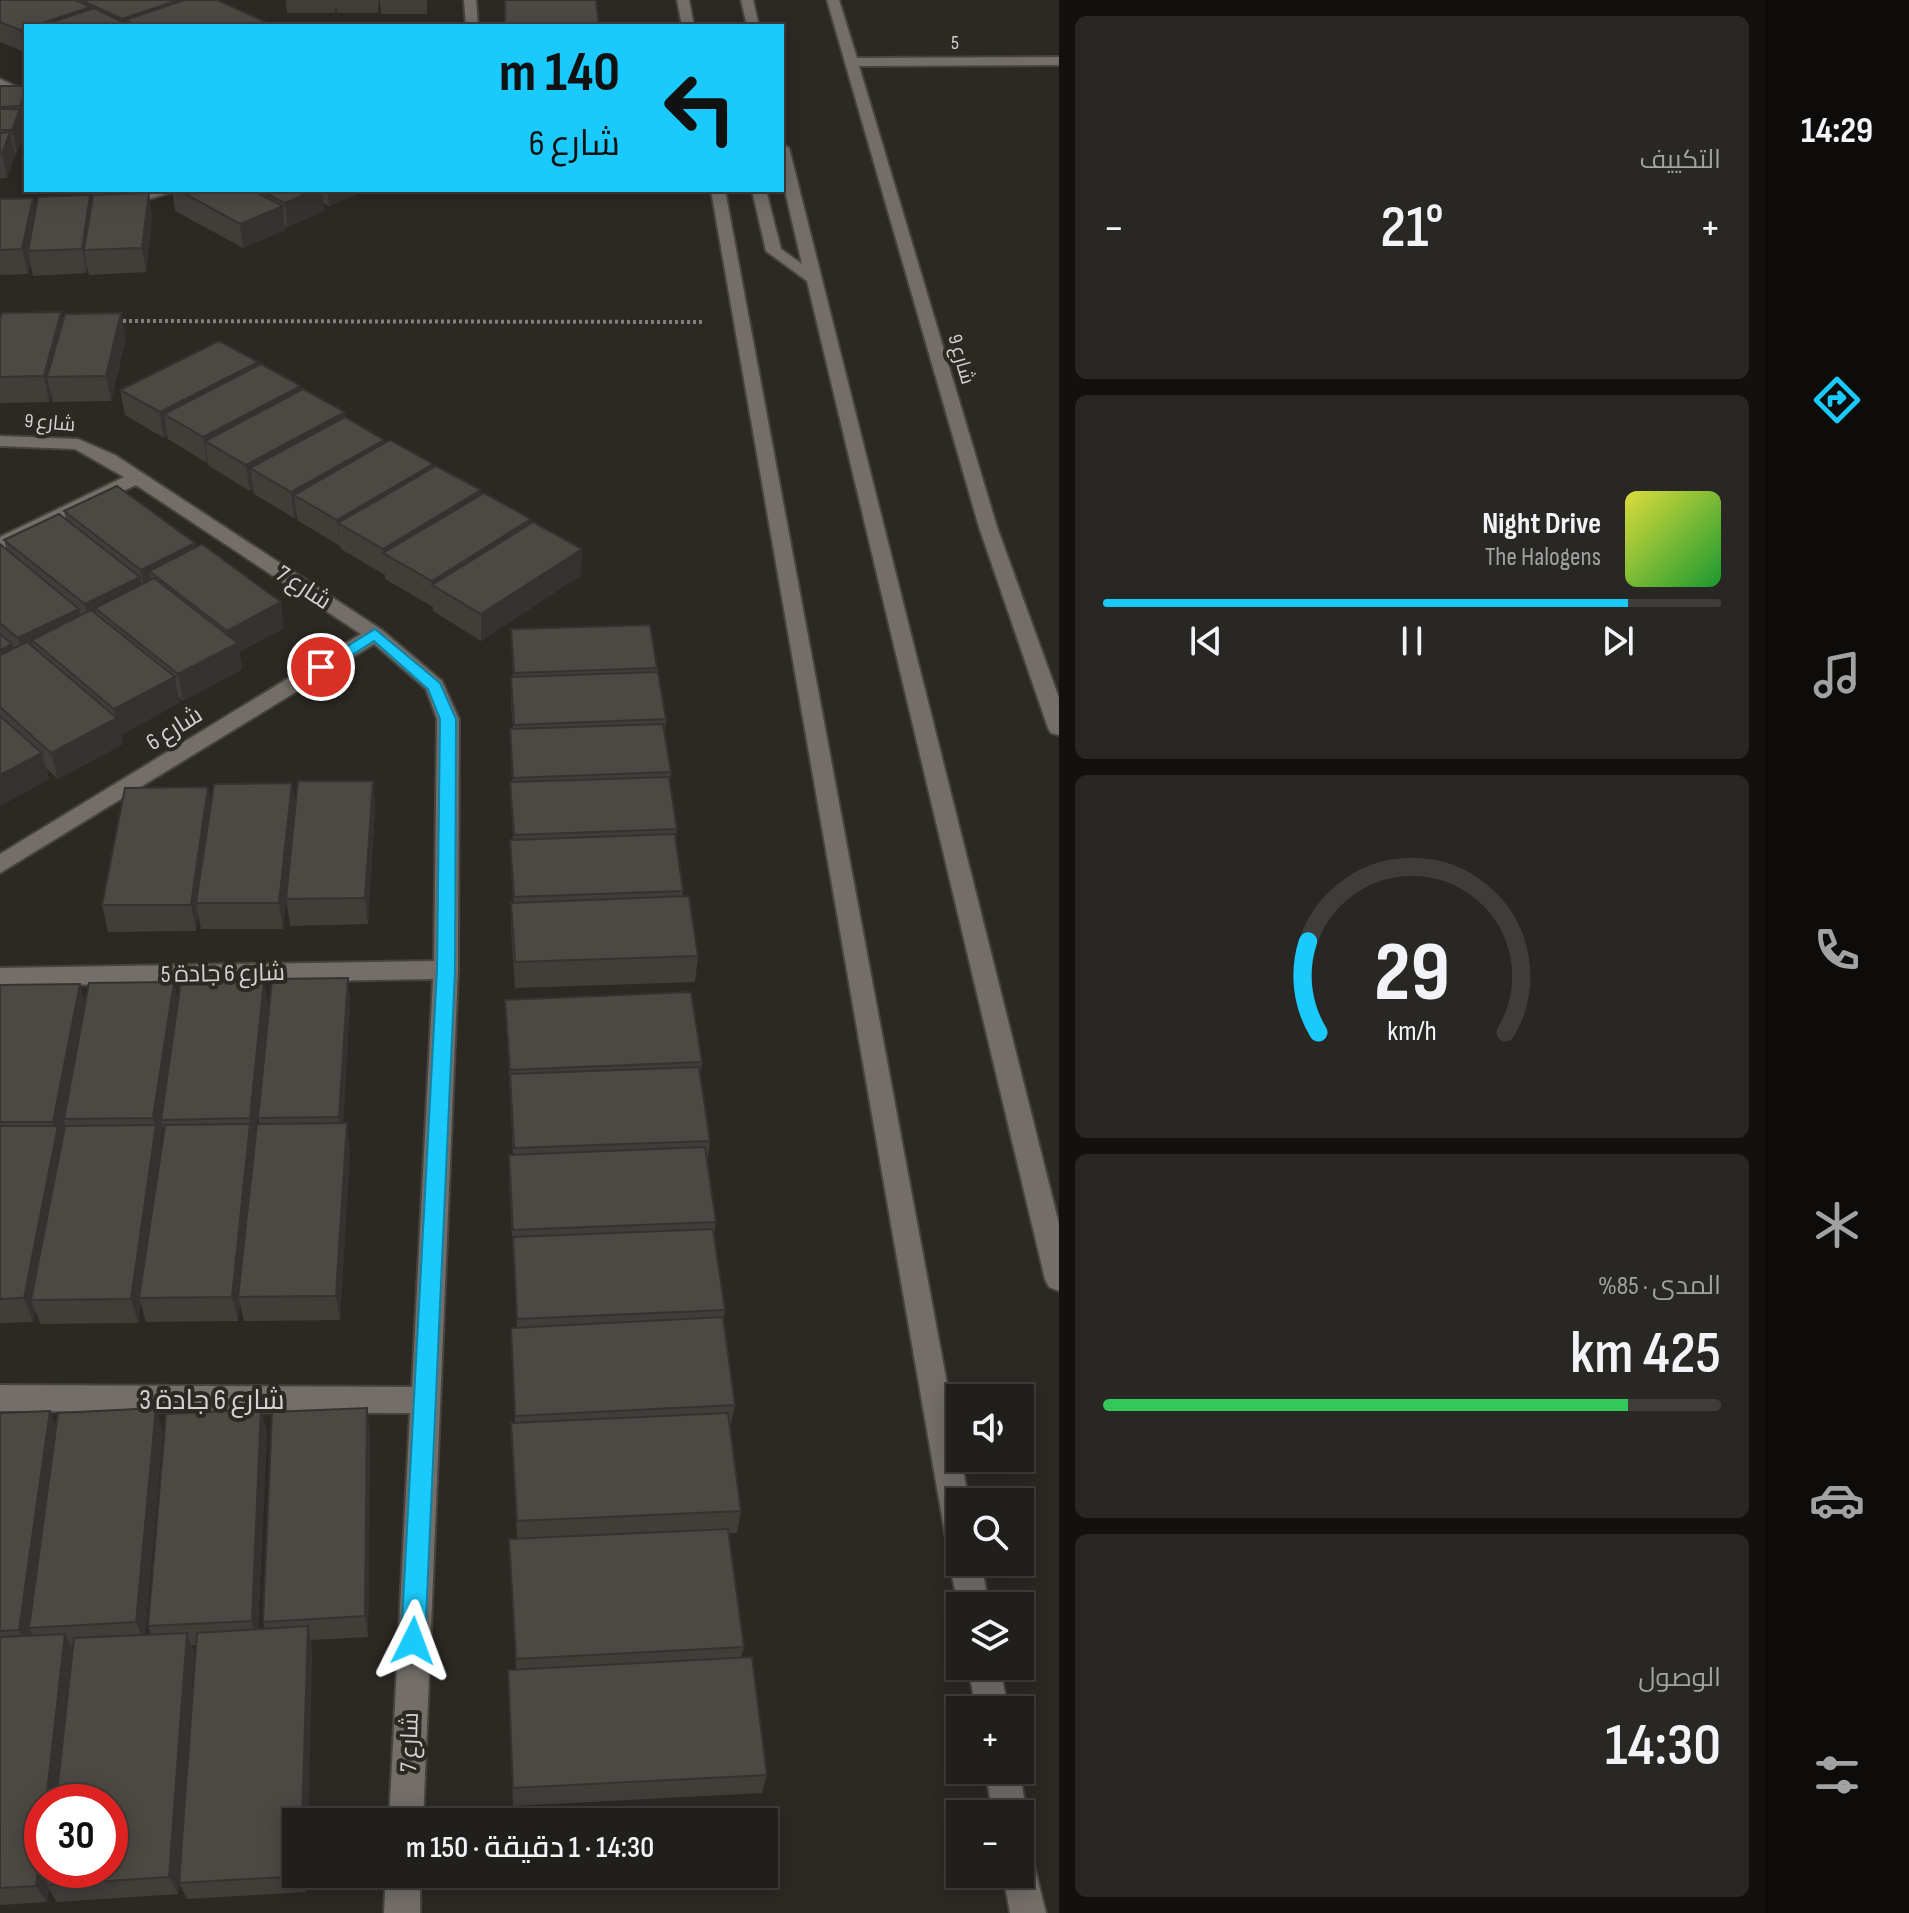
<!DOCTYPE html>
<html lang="ar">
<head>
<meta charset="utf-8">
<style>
  :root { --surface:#211f1b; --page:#292724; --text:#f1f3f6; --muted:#a2a2a3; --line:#3e3d3a; --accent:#1acafc }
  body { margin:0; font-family:"Sofia Sans Condensed",Cairo,sans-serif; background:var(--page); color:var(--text); direction:rtl; height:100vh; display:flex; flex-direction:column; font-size:30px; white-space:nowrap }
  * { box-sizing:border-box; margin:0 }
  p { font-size:26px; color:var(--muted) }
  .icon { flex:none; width:44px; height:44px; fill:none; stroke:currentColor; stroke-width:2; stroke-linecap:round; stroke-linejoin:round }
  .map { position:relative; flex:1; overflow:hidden; direction:ltr }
  .drawer { display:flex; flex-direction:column; gap:16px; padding:16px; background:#12110f; width:706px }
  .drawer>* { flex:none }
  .guide { position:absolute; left:24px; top:24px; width:760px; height:168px; border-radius:0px; box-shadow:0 4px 20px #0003,0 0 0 2px var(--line); direction:rtl; background:#1acafc; color:#111; overflow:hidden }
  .controls { position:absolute; left:946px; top:1384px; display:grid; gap:16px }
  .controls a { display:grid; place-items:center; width:88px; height:88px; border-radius:0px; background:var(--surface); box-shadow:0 4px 20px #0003,0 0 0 2px var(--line); font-size:40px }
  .speed { position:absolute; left:24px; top:1784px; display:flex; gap:16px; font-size:40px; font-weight:700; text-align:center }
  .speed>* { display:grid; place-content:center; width:104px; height:104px; border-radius:50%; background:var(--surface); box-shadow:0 4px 20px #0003,0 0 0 2px var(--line); line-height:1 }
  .speed .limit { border:12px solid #d22; background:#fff; color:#111 }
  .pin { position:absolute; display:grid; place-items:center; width:68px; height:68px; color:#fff; margin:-34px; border:4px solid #fff; border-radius:50%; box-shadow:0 2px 8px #0007 }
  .me { position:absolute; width:88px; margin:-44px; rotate:3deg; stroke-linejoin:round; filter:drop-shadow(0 0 6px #0008) }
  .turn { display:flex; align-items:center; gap:28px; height:168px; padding:0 32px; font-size:36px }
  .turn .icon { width:104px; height:104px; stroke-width:2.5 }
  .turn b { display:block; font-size:56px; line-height:68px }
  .big { font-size:60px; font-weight:600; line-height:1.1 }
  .drawer .tile { flex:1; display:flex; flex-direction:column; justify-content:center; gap:12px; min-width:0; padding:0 28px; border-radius:12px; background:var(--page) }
  .drawer .dial { align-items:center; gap:0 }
  .dial svg { height:208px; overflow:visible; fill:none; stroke:var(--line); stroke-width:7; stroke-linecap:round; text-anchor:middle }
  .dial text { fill:var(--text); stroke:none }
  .song { display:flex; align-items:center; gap:24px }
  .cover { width:96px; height:96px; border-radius:12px; background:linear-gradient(135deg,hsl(60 70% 55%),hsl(130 70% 35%)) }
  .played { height:8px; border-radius:4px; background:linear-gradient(90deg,var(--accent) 85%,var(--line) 85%) }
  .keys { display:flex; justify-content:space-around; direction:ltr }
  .heat { display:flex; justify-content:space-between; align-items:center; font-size:44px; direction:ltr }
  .charge { height:12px; border-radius:6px; background:linear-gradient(90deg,#34c759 85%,var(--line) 0) }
  .trip { position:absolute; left:282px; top:1808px; width:496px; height:80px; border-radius:0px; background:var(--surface); box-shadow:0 4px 20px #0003,0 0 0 2px var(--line); font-weight:600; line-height:80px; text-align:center; direction:rtl }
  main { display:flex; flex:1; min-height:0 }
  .tabs { display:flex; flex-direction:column; width:144px; justify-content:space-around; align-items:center; background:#0d0c0b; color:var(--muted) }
  .tabs .icon { width:56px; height:56px }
  .tabs .on { color:var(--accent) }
  .tabs b { font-size:36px; color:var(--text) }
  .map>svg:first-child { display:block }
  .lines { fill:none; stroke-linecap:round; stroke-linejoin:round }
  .minor-casing { stroke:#474440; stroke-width:4 }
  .tertiary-casing { stroke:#474440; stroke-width:4 }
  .path { stroke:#817f7b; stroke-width:4; stroke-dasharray:3 3; stroke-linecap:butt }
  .minor { fill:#736e69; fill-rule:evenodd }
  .tertiary { fill:#736e69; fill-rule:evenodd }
  .wall { fill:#413e3a; fill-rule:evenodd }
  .shaded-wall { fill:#35322f }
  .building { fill:#4c4843; stroke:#35322f; stroke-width:2 }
  .route { fill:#1acafc; stroke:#1183a4; stroke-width:2 }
  .labels { text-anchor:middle; stroke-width:8; stroke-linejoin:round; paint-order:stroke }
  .far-street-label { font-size:20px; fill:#d4d2cf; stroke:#2c2924 }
  .street-label { font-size:24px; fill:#d4d2cf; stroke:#2c2924 }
  .near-street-label { font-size:28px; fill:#d4d2cf; stroke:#2c2924 }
</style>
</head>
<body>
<main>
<nav class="tabs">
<b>14:29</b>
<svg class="icon on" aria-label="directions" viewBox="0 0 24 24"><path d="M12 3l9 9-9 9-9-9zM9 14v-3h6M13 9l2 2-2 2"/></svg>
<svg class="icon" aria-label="music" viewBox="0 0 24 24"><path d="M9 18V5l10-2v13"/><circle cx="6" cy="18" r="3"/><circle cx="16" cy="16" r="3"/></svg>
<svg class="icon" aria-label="phone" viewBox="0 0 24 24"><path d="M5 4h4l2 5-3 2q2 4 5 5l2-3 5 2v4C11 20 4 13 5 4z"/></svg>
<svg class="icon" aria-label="climate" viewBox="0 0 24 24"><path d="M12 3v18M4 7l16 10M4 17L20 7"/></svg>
<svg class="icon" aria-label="car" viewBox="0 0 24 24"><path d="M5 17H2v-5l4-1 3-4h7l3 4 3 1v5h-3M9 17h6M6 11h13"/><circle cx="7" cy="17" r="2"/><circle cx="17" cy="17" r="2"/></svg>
<svg class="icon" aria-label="filters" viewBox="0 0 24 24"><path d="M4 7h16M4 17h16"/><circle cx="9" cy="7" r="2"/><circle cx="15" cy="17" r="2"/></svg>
</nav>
<section class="drawer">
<div class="tile"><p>التكييف</p>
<div class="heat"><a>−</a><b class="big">21°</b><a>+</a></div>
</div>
<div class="tile">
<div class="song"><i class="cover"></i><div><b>Night Drive</b><p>The Halogens</p></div></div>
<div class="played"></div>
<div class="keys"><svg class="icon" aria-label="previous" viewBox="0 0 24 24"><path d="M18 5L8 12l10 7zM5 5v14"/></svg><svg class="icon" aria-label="pause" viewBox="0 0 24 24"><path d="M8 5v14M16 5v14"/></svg><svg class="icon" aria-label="next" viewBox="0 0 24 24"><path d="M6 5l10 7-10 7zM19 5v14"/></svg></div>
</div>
<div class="tile dial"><svg viewBox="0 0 100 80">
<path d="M14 69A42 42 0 1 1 86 69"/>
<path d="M14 69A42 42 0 0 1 10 34" stroke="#1acafc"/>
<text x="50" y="56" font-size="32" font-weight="700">29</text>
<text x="50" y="72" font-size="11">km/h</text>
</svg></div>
<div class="tile"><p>المدى · 85%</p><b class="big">425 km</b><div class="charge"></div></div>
<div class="tile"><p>الوصول</p><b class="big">14:30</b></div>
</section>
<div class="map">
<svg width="1059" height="1913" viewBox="0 0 1059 1913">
  <rect width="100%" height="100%" fill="#2c2924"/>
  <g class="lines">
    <g class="minor-casing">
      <g id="minor">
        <polygon points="464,0 476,0 478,26 466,26"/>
        <polygon points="827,0 839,0 857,58 1059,57 1059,65 859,66 997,527 1059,698 1059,735 1051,733 1048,728 979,527"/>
        <polygon points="0,79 26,91 26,100 0,88"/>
        <polygon points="154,190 178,190 118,209 110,204"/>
        <polygon points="0,436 78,439 115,455 382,630 442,681 459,719 458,970 423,1822 389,1822 410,1413 0,1411 0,1385 412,1387 433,979 0,986 0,968 434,961 437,719 426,689 374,644 0,873 0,854 361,634 136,485 0,550 0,537 124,477 75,449 0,446"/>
        <polygon points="386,1874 420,1874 420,1913 384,1913"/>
      </g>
    </g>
    <g class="tertiary-casing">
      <g id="tertiary">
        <polygon points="677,0 689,0 694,26 682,26"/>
        <polygon points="741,0 753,0 759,26 747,26"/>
        <polygon points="782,144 789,148 1059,1224 1059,1291 1049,1287 1045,1279 807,281 766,251 752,190 766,190 781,249 802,264 782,178"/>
        <polygon points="711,190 725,190 969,1502 960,1502 960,1549 949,1544 945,1534"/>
        <polygon points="960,1549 960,1562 981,1562 989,1606 960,1606 960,1613 949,1562 954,1551"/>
        <polygon points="968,1666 1000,1666 1008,1710 976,1710"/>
        <polygon points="985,1770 1019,1770 1027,1814 1022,1826 1020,1814 993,1814"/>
        <polygon points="1020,1852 1032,1857 1046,1913 1010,1913 1003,1874 1020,1874"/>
      </g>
    </g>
    <polyline class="path" points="117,321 703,322"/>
    <use href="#minor" class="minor"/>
    <use href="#tertiary" class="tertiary"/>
  </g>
  <g class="wall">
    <polygon points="0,0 217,0 275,26 26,26 26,52 25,52 0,42"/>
    <polygon points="286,0 379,0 378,13 337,13 336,5 335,13 287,13"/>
    <polygon points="380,0 427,0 427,14 381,14"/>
    <polygon points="0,86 26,86 25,132 17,153 15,154 15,156 7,178 0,178"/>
    <polygon points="172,190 364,190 364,191 329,206 323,203 324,211 287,227 285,226 285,230 243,248 175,211"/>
    <polygon points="33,198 36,210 91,203 152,217 146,272 89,275 87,267 86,273 33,276 30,262 28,274 0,275 0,199"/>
    <polygon points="61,312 63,321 121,313 126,338 111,401 53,402 51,394 49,402 0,403 0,319"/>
    <polygon points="258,362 259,365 302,389 345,418 384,440 385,444 481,490 481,494 531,519 531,523 582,549 581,575 481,641 433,611 433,607 385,579 385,575 341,549 340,546 297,520 297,517 294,518 254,494 253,489 250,491 209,466 208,462 207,463 168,439 167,436 164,438 125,415 120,390"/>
    <polygon points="64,511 195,547 284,628 239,652 242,669 183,701 178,697 179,703 121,735 123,744 58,779 46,768 49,779 0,806 0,544 7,550 4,540 66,520"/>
    <polygon points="511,629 657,668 666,719 665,733 671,772 670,782 677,829 676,842 683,891 683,896 698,956 695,982 515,988 511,929 511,903 513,902 511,866 510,840 513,840 510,782 512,782 510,729 513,729 511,703 511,677 513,677"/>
    <polygon points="373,781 375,807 368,924 290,926 286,899 287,887 283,929 201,929 198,914 196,931 108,932 102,905 208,787 211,804 292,783 296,808"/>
    <path d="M348 978 350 1004 343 1123 350 1149 340 1320 244 1321 240 1303 238 1321 146 1322 141 1304 138 1323 41 1324 35 1311 33 1322 0 1323V985L85 1004 179 1002 269 1007 254 1144V1147L260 1124 258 1118ZM163 1125 164 1130 161 1147 160 1142Z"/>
    <polygon points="505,1000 702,1062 700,1077 710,1141 707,1163 716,1222 714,1236 725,1310 724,1320 735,1405 730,1428 741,1511 737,1533 729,1533 744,1647 741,1658 767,1775 762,1793 513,1806 508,1670 516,1669 509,1539 517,1539 511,1423 515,1423 511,1328 517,1327 509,1180 509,1155 513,1155"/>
    <polygon points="261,1409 267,1432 258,1629 265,1629 263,1622 370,1431 368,1637 311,1640 312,1647 308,1822 296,1822 296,1874 306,1874 306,1892 187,1899 179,1883 196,1645 192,1645 194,1653 178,1894 57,1902 49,1889 47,1902 0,1905 0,1413 56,1426 163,1431 145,1635 151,1635 148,1626"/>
  </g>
  <g class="shaded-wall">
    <polygon points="179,0 199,0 125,20 126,26 124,26 122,19"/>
    <polygon points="91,7 94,26 33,26"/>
    <polygon points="26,28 26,32 24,31 26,42 26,52 25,52 20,30"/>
    <polygon points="26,90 26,126 17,153 12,130"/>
    <polygon points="10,132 15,156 7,178 2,154"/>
    <polygon points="315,190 322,190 324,211 287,227 285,203"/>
    <polygon points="328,190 364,190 364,191 329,206"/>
    <polygon points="149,193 152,217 146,272 142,248"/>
    <polygon points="90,195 94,219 84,250 87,267 86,273 82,249"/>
    <polygon points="33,198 38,222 28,251 30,262 28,274 22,249"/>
    <polygon points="283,206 285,230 243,248 240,224"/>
    <polygon points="61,312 66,337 47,377 51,394 49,402 44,376"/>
    <polygon points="121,313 126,338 111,401 106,376"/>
    <polygon points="258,362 261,388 164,414 167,436 164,438 160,412"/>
    <polygon points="301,386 304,411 205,441 208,462 207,463 203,437"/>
    <polygon points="345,412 347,437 250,468 253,489 250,491 246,465"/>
    <polygon points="384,440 386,465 294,495 297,517 294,518 291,492"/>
    <polygon points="433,464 434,490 338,523 340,546 337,520"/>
    <polygon points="481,490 481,516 383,553 385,575 383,549"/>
    <polygon points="531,519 531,545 432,585 432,581"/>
    <polygon points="195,543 199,569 149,571 153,592 146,596 141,570"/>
    <polygon points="582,549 581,575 481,641 481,614"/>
    <polygon points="140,577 145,603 95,608 99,626 91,631 85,604"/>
    <polygon points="281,602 284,628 239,652 242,669 183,701 178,674 229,647 227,631"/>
    <polygon points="79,609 85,635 32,640 37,659 25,665 18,638"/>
    <polygon points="12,644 19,670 0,680 0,650"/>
    <polygon points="175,677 179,703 121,735 123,744 58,779 51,753 116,718 114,709"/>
    <polygon points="42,753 49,779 0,806 0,775"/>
    <polygon points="373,781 375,807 368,924 365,898"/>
    <polygon points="292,783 296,810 283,929 279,903"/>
    <polygon points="208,787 213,814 196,903 198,914 196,931 191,905"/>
    <polygon points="348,978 350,1004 342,1142 339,1117"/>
    <polygon points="264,981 269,1007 254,1144 250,1118"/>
    <polygon points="174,982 180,1008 161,1120 163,1125 160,1142 162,1150 139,1298 141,1304 138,1323 131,1299 155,1126 153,1118"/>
    <polygon points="80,984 87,1010 64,1119 65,1125 31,1300 35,1311 33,1322 24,1298 56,1133 53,1122"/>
    <polygon points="347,1123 350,1149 340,1320 336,1296"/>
    <polygon points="250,1124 255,1150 238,1297 240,1303 238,1321 232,1297"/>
    <polygon points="156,1408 163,1431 144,1642 136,1622"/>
    <polygon points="367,1408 370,1431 368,1637 365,1616"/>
    <polygon points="261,1409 267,1432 257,1642 252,1621"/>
    <polygon points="50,1411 59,1434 29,1628 32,1634 30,1651 19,1630"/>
    <polygon points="308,1626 312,1647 308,1822 302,1822"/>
    <polygon points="187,1633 194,1653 178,1894 169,1877"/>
    <polygon points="65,1634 75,1654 58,1802 46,1802"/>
    <polygon points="42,1833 42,1870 51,1870 46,1885 49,1889 47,1902 36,1886"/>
    <polygon points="301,1874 306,1874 306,1892 301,1876"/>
  </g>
  <g class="building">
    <polygon points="0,0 75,0 91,7 33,26 26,26 26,28 20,30 0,22"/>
    <polygon points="81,0 179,0 122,19"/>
    <polygon points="184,0 217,0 275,26 138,26 125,20"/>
    <polygon points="505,0 596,0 599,26 505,26"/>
    <polygon points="94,8 131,26 40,26"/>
    <polygon points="0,86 26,86 26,90 20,106 0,107"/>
    <polygon points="0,109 20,109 12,130 0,130"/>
    <polygon points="10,132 2,154 0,154 0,133"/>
    <polygon points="178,190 252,190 283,206 240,224"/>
    <polygon points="259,190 315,190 285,203"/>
    <polygon points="149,193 142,248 84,250 93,195"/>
    <polygon points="90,195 82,249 28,251 38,197"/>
    <polygon points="33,198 22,249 0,250 0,199"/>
    <polygon points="61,312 44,376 0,377 0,319 2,313"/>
    <polygon points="121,313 106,376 47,377 65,314"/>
    <polygon points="219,341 258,362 160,412 120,390"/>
    <polygon points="261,364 301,386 203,437 164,414"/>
    <polygon points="303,389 345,412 246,465 205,441"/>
    <polygon points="345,417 384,440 291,492 250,468"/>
    <polygon points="390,440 433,464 337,520 294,495"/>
    <polygon points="436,466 481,490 383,549 338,523"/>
    <polygon points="117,486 195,543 141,570 64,511"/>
    <polygon points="484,493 531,519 432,581 383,553"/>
    <polygon points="59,514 140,577 85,604 4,540"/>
    <polygon points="533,522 582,549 481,614 432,585"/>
    <polygon points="0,544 79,609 18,638 0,623"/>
    <polygon points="202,544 281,602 227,631 149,571"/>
    <polygon points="154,578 238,643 178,674 95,608"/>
    <polygon points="91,610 175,677 114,709 32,640"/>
    <polygon points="650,625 657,668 514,673 511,629"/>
    <polygon points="0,634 12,644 0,650"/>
    <polygon points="27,642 117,718 51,753 0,707 0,655"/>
    <polygon points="658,672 666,719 514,725 511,677"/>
    <polygon points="0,716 42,753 0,775"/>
    <polygon points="663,724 671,772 513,778 510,729"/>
    <polygon points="669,777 677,829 514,835 510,782"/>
    <polygon points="298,781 373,781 365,898 286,899"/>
    <polygon points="292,783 279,903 196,903 214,784"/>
    <polygon points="208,787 191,905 102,905 125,788"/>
    <polygon points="675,834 683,891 514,897 510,840"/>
    <polygon points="689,896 698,956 515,962 511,903"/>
    <polygon points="348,978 339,1117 258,1118 272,979"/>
    <polygon points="181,981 264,981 250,1118 161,1120"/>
    <polygon points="174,982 153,1118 64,1119 89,983"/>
    <polygon points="80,984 53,1122 0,1122 0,985"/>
    <polygon points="691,992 702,1062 510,1070 505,1000"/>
    <polygon points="699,1067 710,1141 514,1148 510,1074"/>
    <polygon points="347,1123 336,1296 238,1297 257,1124"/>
    <polygon points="250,1124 232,1297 139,1298 165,1125"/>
    <polygon points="156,1125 131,1299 31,1300 65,1126"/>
    <polygon points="0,1126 58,1126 24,1298 0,1299"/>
    <polygon points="705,1147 716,1222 513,1230 509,1155"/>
    <polygon points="713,1229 725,1310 517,1319 513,1237"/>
    <polygon points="723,1317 735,1405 515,1416 511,1328"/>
    <polygon points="156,1408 136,1622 29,1628 58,1413"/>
    <polygon points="367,1408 365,1616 263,1622 272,1412"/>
    <polygon points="261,1409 252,1621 148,1626 166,1414"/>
    <polygon points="50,1411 19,1630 0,1631 0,1413"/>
    <polygon points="728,1413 741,1511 517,1521 511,1423"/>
    <polygon points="728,1529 744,1647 516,1659 509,1539"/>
    <polygon points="308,1626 302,1822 296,1822 296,1874 301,1874 301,1876 179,1883 197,1633"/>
    <polygon points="187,1633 169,1877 46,1885 48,1870 110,1870 110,1802 56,1802 74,1638"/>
    <polygon points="65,1634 46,1802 42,1802 42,1833 36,1886 0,1888 0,1637"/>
    <polygon points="752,1657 767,1775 513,1788 508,1670"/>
  </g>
  <polygon class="route" points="375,629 440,683 456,719 455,970 425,1641 422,1650 413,1653 405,1650 401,1641 437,970 440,719 428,689 374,641 327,671 316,671 314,667"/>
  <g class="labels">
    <g class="far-street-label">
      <text x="955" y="49">5</text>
      <text transform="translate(962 359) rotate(74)" y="7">شارع 9</text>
      <text transform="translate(50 422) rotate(5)" y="7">شارع 9</text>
    </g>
    <g class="street-label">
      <text transform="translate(304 587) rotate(33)" y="8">شارع 7</text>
      <text transform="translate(174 728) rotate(-32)" y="8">شارع 6</text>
      <text transform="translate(223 973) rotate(-1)" y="8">شارع 6 جادة 5</text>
      <text transform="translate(409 1742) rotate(-88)" y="8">شارع 7</text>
    </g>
    <g class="near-street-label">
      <text x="212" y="1409">شارع 6 جادة 3</text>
    </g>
  </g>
</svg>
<div class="controls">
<a><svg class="icon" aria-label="sound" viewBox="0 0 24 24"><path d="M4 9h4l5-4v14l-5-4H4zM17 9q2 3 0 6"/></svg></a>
<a><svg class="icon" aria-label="search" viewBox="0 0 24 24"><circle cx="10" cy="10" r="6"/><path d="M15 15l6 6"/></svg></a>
<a><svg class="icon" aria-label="layers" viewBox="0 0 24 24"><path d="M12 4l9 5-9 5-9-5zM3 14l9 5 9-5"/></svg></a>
<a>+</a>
<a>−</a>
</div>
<div class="speed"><div class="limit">30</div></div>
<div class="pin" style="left:321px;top:667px;background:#d93025"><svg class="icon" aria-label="arrive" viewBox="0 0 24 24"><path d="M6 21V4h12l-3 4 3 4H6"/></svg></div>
<svg class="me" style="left:413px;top:1641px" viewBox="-20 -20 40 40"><path d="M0-17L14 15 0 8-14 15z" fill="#1acafc" stroke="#fff" stroke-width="4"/></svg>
<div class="trip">14:30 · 1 دقيقة · 150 m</div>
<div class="guide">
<div class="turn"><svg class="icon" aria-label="left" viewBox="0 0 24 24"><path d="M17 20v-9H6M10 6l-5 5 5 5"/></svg><div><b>140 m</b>شارع 6</div></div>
</div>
</div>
</main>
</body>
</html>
